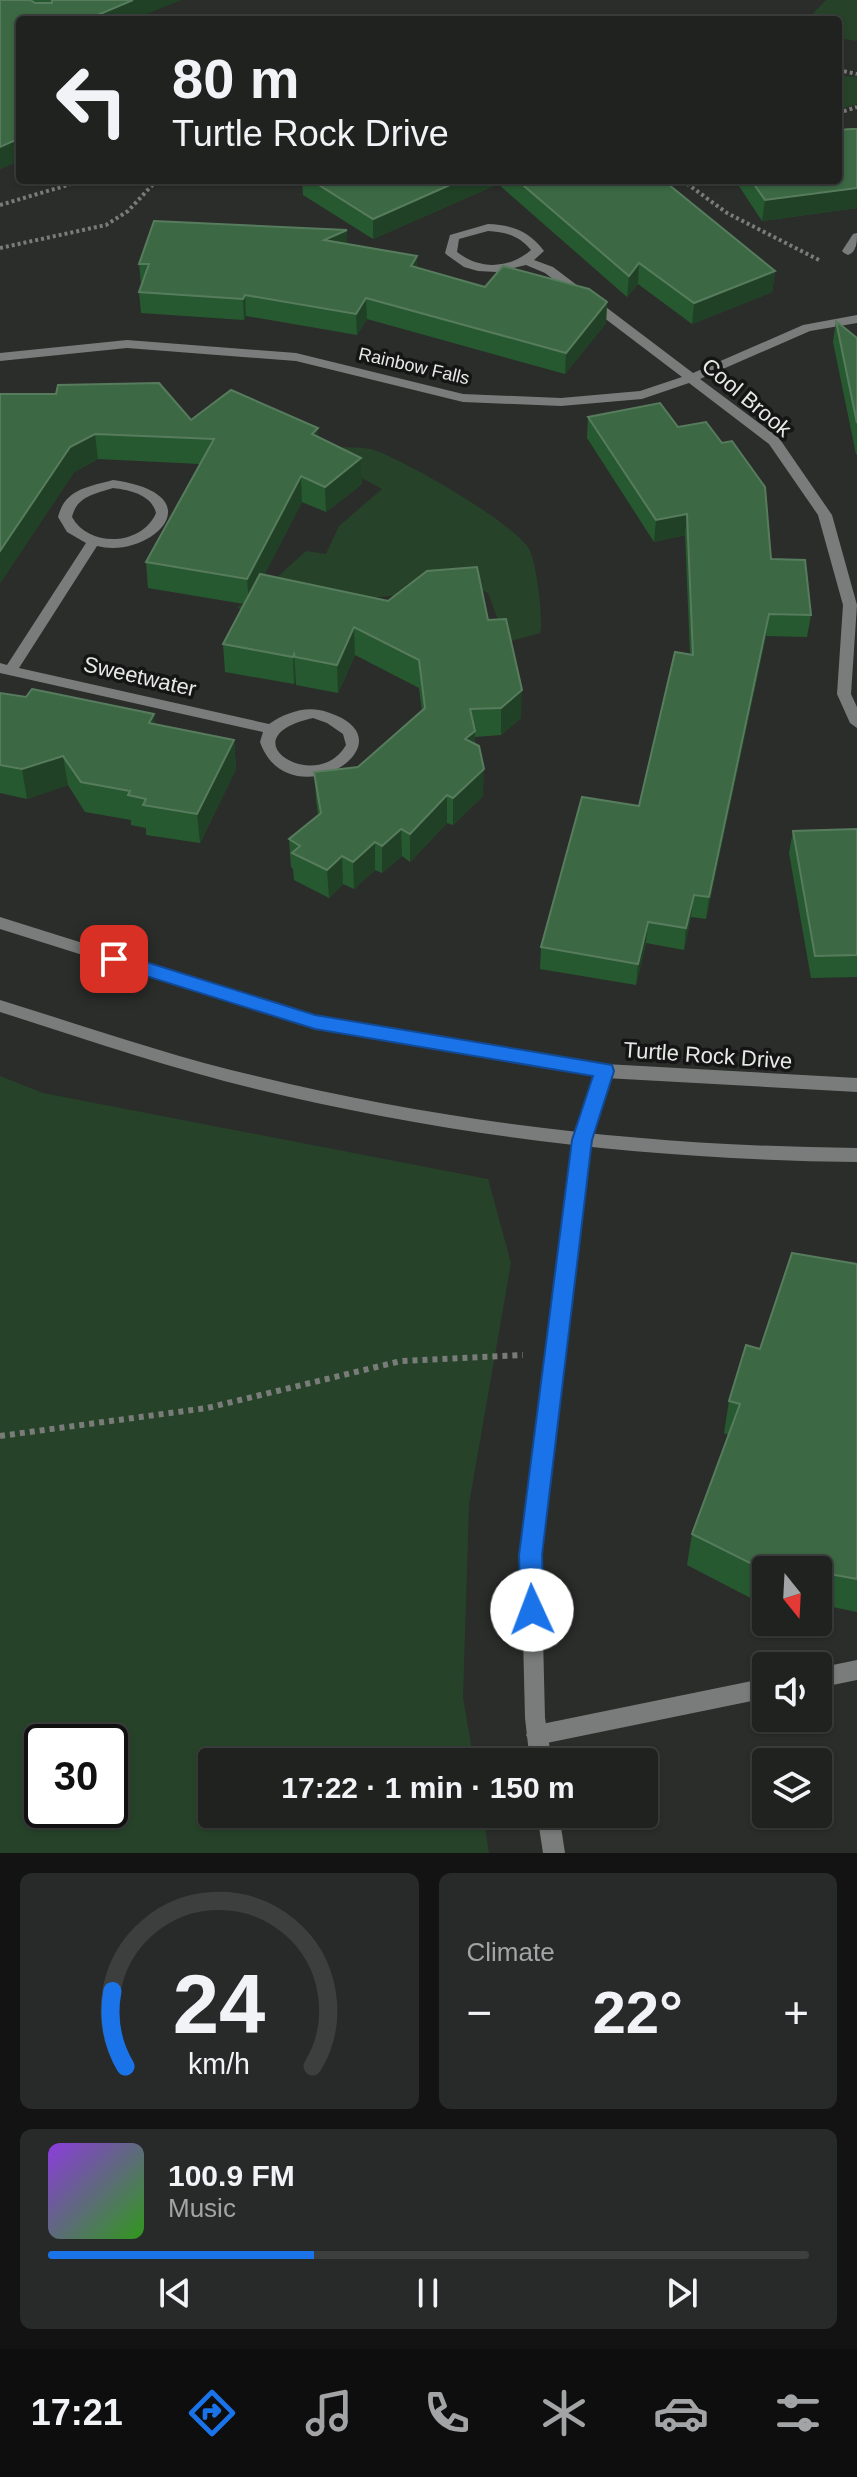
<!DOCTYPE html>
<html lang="en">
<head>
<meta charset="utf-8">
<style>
  :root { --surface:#202220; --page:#282a29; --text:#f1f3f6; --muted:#a2a4a5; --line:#3d3f3e; --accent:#1a73e8 }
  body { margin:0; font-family:Arial,sans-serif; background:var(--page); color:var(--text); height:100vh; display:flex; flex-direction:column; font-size:30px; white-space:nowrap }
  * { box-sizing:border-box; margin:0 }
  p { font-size:26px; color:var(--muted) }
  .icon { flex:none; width:44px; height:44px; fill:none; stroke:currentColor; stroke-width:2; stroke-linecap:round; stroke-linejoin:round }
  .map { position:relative; height:1853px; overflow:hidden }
  .panel { display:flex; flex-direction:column; gap:20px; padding:20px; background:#121312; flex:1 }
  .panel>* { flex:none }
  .guide { position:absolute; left:16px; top:16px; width:826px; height:168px; border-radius:8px; box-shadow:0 2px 6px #0004,0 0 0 2px var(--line); background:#202220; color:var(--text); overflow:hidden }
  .needle { width:52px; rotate:162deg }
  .buttons { position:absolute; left:752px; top:1556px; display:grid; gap:16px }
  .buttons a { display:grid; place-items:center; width:80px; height:80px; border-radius:8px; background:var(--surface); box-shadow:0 2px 6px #0004,0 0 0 2px var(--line); font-size:40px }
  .speed { position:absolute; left:24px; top:1724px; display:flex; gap:16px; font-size:40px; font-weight:700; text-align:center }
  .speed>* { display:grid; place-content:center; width:104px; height:104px; border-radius:50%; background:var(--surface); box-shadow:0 2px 6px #0004,0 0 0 2px var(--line); line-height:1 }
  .speed .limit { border:4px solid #111; border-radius:12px; background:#fff; color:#111 }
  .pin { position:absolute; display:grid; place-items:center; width:68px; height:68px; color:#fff; margin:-34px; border-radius:16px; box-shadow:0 4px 12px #0006 }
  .me { position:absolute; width:88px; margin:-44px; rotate:358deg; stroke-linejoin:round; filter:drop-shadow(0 0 6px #0008) }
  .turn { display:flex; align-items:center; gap:28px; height:168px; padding:0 24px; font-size:36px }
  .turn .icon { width:104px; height:104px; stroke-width:2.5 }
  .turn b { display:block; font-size:56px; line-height:68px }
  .big { font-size:60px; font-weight:800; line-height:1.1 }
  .panel .card { flex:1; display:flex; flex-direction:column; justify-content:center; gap:12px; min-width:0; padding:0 28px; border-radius:12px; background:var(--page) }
  .panel .dial { align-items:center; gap:0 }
  .dial svg { height:208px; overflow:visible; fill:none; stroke:var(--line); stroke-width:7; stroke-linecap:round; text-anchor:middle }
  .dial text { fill:var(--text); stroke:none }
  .song { display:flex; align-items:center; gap:24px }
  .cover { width:96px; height:96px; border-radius:12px; background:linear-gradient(135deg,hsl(270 70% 55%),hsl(110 70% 35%)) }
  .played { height:8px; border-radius:4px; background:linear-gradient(90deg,var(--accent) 35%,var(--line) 35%) }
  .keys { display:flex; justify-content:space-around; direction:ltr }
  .heat { display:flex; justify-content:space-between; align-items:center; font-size:44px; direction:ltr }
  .panel .tiles { flex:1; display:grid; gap:20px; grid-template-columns:1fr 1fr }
  .card:last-child { grid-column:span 2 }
  .trip { position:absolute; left:198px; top:1748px; width:460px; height:80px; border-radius:8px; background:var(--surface); box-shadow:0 2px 6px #0004,0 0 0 2px var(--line); font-weight:800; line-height:80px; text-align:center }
  .dock { display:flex; height:128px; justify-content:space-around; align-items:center; background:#0d0e0d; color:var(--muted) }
  .dock .icon { width:56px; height:56px }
  .dock .on { color:var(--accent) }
  .dock b { font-size:36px; color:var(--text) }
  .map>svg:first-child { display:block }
  .green { fill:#264329; fill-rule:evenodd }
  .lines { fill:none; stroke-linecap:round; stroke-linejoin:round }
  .path-far1 { stroke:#7a7c7a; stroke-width:4; stroke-dasharray:3 3; stroke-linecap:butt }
  .path { stroke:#7a7c7a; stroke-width:6; stroke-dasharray:5 5; stroke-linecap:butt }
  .service { fill:#7a7c7b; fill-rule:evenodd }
  .minor { fill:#7a7c7b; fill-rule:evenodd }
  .tertiary { fill:#7a7c7b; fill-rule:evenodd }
  .wall { fill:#275930 }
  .shaded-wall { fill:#204126 }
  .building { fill:#3c6843; stroke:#577c5d; stroke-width:2 }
  .route { fill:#1a73e8; stroke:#114b97; stroke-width:2 }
  .labels { text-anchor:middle; stroke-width:7; stroke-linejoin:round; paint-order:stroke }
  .far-street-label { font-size:18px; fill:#e7e9e7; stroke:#141514 }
  .street-label { font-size:22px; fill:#e7e9e7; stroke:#141514 }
</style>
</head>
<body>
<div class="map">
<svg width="857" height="1853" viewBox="0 0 857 1853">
  <rect width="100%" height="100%" fill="#2b2d2b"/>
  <g class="green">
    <polygon points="826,0 857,0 857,41 838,38 838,20 807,20"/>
    <polygon points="838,75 857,77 857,104 838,110"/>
    <path d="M343 447C353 448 365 447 374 450 404 460 514 523 529 549 536 561 544 620 540 633L496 645 499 622 488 593 476 588 241 610 237 607 255 597 306 551 326 554 339 526 382 489 325 458Z"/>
    <path d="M0 1076 43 1093 488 1179 511 1263 469 1504 463 1698 474 1762H212V1814H483L489 1853H0ZM110 1742V1810H42V1742Z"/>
  </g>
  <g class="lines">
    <g class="path-far1">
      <polyline points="838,70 857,74"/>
      <polyline points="838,113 857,107"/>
      <polyline points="682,180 727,213 819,260"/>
      <polyline points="0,205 85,180"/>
      <polyline points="0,248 106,225 128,211 157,180"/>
    </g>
    <polyline class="path" points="0,1436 207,1408 401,1361 523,1355"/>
    <g class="service">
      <polygon points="857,1660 857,1680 818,1688 818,1668"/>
      <polygon points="766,1678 766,1698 537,1745 530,1742 526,1735 530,1728 537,1725"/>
    </g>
    <g class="minor">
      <path d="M488 224C512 225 529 231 544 251L534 260 553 267 693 373 803 325 857 315V323L810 331 700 379 779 438 832 515 857 605 851 694 857 707V728L850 723 837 694 843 605 818 515 769 444 689 383 642 399 561 406 463 402 296 361 127 348 0 361V353L127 340 296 353 463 394 561 398 640 391 682 377 545 273 526 265 497 272 478 271 464 267 447 255 445 253 450 235ZM488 231C506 232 520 236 531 250 509 269 480 270 457 252L459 239Z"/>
      <path d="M857 233C857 241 857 252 848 255L844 253 842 251 853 234Z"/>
      <path d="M113 480C218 495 150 560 97 546L19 668 269 724C286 712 308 705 327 712 418 741 289 823 260 742L263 732 0 673V663L7 665 86 543 67 532 58 517C65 489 88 487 113 480ZM113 488C130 490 152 495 156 513 142 546 89 548 72 517 77 496 95 494 113 488ZM313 718 327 723 343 734 346 745C317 796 224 738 313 718Z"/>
      <polygon points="605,1064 611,1066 613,1071 591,1140 541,1555 545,1718 552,1762 530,1762 525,1718 521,1555 573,1140 597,1071 599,1066"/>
      <polygon points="537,1814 559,1814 565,1853 543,1853"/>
    </g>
    <g class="tertiary">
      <polygon points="0,917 315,1016 605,1064 857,1078 857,1092 605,1078 315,1028 0,929"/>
      <path d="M0 1000C85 1026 169 1056 256 1076 453 1124 654 1146 857 1148V1162C654 1160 453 1137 256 1089 169 1068 85 1039 0 1012Z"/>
    </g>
  </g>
  <g class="wall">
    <polygon points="0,0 181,0 20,20 20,160 0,169"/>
    <polygon points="857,129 857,208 762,221 735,180 838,180"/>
    <polygon points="302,180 553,180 552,185 775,271 772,292 692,324 638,284 627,297 498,184 373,239 303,195"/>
    <polygon points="347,244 417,268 485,287 607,302 606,323 565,374 367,319 357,335 246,316 244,320 141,313 139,292 141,284 139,264"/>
    <polygon points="836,321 857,338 857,455 856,454 833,342"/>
    <polygon points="0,394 319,437 361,458 362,484 326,512 302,502 264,575 488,620 521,718 501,735 475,737 475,744 483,796 453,825 447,823 410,862 402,856 382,873 375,870 354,889 343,884 329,898 294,880 293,869 291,867 289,839 318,815 316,799 314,772 358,767 422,711 419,688 355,655 338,693 296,685 296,681 294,684 225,672 223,644 244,604 148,588 146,562 200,464 98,459 74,472 0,583"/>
    <polygon points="588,417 771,559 811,615 807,637 766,636 706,919 691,917 684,950 646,943 636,985 540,969 541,947 639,806 690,654 685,535 654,542 587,438"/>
    <polygon points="0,693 234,740 236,769 200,843 146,835 146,828 131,825 131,820 85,812 68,785 27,799 0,793"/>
    <polygon points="857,829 857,977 811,978 789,853 793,831"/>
    <polygon points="857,1264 857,1612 818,1604 818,1570 766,1570 766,1606 687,1565 692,1534 728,1435 724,1433 729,1401 760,1349"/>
  </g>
  <g class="shaded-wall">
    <polygon points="133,0 181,0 133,20 95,20 95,16"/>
    <polygon points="20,138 20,160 0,169 0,147"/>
    <polygon points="461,180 498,180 498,184 373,239 373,219"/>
    <polygon points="857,188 857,208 762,221 765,200"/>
    <polygon points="347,230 347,251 324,240"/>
    <polygon points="417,256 418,277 411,266"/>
    <polygon points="639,263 638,284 627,297 629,276"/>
    <polygon points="775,271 772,292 692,324 694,303"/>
    <polygon points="245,295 246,316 244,320 243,299"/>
    <polygon points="366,298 367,319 357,335 356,314"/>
    <polygon points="607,302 606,323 565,374 566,353"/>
    <polygon points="318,428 319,453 312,434"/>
    <polygon points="95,434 98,459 74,472 0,583 0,551 70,447"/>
    <polygon points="361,458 362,484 326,512 325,487"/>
    <polygon points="301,476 302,502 249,605 247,579"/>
    <polygon points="687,514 685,535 654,542 656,520"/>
    <polygon points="769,614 766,636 706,919 709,897"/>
    <polygon points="354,627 355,655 338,693 337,665"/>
    <polygon points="294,654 296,681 294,684 293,657"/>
    <polygon points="522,690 521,718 501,735 501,708"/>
    <polygon points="154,714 157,744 149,723"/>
    <polygon points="475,731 474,758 465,739"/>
    <polygon points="234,740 236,769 200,843 197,814"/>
    <polygon points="63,756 68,785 27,799 22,769"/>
    <polygon points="484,769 483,796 453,825 453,798"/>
    <polygon points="447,795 447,823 410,862 410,834"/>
    <polygon points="401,829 402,856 382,873 382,846"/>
    <polygon points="375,842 375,870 354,889 353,862"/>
    <polygon points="342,856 343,884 329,898 327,870"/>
    <polygon points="694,895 691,917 684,950 686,928"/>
    <polygon points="648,922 646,943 636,985 638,964"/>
  </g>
  <g class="building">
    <polygon points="0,0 30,0 35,3 52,3 52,0 133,0 95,16 103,20 20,20 20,138 0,147"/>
    <polygon points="851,129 857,129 857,188 765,200 751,180 838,180 838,130"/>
    <polygon points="311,180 461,180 373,219"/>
    <polygon points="517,180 553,180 552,185 570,180 663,180 775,271 694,303 639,263 629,276"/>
    <polygon points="154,221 347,230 324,240 417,256 411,266 485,287 503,266 589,289 607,302 566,353 366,298 356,314 245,295 243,299 139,292 149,264 139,264"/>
    <polygon points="836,321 857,338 857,423"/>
    <polygon points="159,383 191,420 231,390 318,428 312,434 361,458 325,487 301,476 247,579 146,562 214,439 95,434 70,447 0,551 0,394 56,394 58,385"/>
    <polygon points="660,403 678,427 706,422 722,443 732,441 765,487 771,559 805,560 811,615 769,614 709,897 694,895 686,928 648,922 638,964 541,947 582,797 639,806 675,652 693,655 687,514 656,520 588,417"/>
    <polygon points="477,567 488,620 506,619 522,690 501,708 470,709 475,731 465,739 479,746 484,769 453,798 447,795 410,834 401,829 382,846 375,842 353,862 342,856 327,870 292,853 300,846 289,839 321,813 314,772 358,767 425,708 419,660 354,627 337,665 295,657 294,654 293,657 223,644 260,574 388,601 427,571"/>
    <polygon points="32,689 154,714 149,723 234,740 197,814 143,805 146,799 128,795 130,791 81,782 63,756 22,769 0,765 0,693 26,697"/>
    <polygon points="857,829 857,955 815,956 793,831"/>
    <polygon points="792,1253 857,1264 857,1579 818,1572 818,1570 801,1569 801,1570 766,1570 766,1571 692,1534 740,1404 729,1401 746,1345 760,1349"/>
  </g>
  <polygon class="route" points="114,952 315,1015 612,1065 614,1071 592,1140 542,1555 544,1610 540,1617 532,1620 524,1617 521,1610 519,1555 572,1140 593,1076 315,1029 108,964 105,959"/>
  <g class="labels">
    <g class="far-street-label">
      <text transform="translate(414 366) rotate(13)" y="6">Rainbow Falls</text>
    </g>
    <g class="street-label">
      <text transform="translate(747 397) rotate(40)" y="8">Cool Brook</text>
      <text transform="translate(140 676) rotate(13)" y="8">Sweetwater</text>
      <text transform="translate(708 1055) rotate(4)" y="8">Turtle Rock Drive</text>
    </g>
  </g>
</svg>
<div class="buttons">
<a><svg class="needle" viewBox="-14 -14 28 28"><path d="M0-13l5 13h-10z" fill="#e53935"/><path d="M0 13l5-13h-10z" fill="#a2a4a5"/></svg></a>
<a><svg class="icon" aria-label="sound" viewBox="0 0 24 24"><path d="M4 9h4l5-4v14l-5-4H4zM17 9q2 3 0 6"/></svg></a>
<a><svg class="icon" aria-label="layers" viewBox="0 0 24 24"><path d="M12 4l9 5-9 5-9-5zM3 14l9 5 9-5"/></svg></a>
</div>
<div class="speed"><div class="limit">30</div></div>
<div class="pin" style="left:114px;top:959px;background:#d93025"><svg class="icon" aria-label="arrive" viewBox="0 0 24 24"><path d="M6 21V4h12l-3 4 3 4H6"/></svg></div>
<svg class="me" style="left:532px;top:1610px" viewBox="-20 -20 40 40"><circle r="19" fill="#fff"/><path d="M0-13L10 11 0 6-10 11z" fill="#1a73e8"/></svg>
<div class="trip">17:22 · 1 min · 150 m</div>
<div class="guide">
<div class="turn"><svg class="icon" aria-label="left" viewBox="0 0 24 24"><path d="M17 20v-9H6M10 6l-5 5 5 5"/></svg><div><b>80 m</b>Turtle Rock Drive</div></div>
</div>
</div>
<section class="panel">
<div class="tiles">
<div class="card dial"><svg viewBox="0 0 100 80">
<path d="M14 69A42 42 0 1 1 86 69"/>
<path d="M14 69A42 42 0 0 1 9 40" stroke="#1a73e8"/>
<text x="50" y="56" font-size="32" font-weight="700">24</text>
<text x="50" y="72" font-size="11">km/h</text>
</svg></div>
<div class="card"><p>Climate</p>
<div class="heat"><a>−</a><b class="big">22°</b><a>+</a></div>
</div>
<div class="card">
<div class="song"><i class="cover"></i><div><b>100.9 FM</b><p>Music</p></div></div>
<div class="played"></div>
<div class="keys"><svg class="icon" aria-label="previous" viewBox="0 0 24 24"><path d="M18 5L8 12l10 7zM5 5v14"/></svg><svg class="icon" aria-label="pause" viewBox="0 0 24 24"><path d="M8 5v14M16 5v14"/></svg><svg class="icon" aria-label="next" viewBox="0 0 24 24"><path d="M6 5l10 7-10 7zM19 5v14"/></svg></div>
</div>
</div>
</section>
<nav class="dock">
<b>17:21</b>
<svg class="icon on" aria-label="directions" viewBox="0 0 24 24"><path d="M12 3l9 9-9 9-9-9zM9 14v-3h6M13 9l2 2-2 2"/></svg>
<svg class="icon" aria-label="music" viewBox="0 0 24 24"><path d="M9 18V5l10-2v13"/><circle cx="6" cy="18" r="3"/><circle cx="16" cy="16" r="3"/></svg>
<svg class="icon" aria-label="phone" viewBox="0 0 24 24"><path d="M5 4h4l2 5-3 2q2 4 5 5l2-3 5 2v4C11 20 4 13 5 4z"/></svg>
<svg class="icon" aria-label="climate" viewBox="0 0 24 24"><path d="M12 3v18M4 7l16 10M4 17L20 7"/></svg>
<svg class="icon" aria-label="car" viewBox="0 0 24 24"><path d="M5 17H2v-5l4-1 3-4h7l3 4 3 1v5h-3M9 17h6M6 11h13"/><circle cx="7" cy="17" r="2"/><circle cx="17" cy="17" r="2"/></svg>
<svg class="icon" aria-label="filters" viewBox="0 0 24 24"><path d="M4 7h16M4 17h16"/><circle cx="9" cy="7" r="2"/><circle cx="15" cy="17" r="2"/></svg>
</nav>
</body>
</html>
